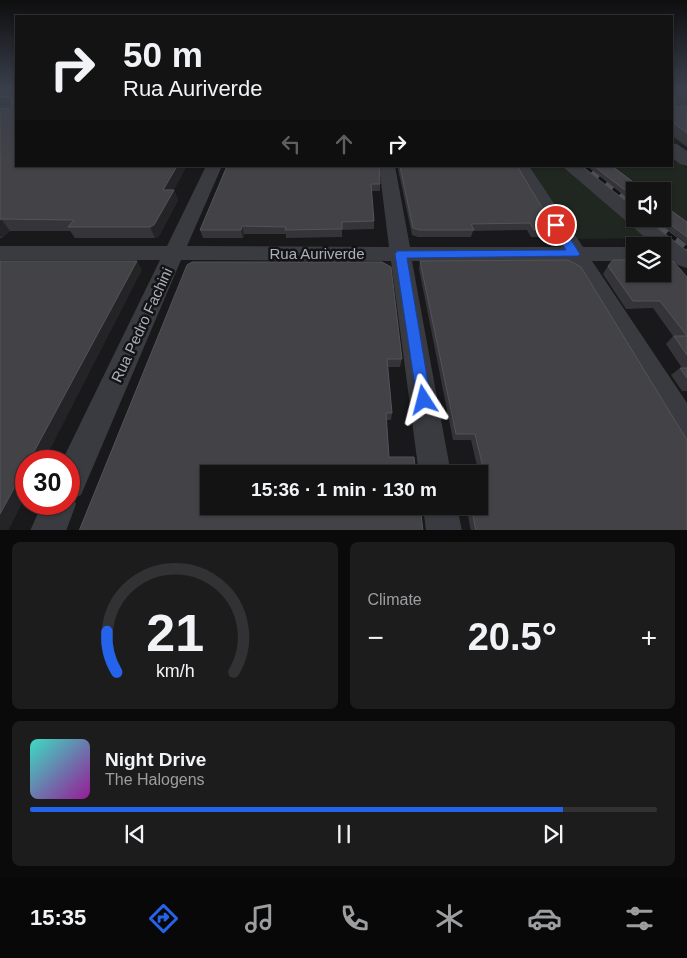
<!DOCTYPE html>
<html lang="en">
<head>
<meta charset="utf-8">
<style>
  :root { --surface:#131314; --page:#1c1c1d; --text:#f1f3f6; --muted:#9d9ea0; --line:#323234; --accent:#2563eb }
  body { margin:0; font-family:Arial,sans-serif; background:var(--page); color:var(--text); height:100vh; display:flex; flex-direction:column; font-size:19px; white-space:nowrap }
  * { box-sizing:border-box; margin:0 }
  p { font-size:16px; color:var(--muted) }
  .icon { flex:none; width:28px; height:28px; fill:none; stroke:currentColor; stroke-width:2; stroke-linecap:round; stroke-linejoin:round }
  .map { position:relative; height:530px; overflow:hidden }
  .side { display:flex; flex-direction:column; gap:12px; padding:12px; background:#0a0a0b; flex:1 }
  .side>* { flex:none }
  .banner { position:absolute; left:15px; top:15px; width:658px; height:152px; border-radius:0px; box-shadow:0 1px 4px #0004,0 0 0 1px var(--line); background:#131314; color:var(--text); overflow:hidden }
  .tools { position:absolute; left:626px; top:182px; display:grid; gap:10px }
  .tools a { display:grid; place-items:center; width:45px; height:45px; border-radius:0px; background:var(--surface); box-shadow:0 1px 4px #0004,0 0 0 1px var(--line); font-size:25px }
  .speed { position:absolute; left:15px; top:450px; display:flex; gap:10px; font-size:25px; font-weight:700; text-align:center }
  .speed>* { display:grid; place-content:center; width:65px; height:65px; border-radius:50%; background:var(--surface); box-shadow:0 1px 4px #0004,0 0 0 1px var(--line); line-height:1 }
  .speed .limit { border:8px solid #d22; background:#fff; color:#111 }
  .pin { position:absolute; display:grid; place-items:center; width:42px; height:42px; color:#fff; margin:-21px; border:2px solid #fff; border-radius:50%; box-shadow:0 1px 5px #0007 }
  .me { position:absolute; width:55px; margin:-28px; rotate:351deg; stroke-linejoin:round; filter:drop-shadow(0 0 4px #0008) }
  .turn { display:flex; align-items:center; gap:18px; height:105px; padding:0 25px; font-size:22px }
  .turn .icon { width:65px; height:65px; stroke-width:2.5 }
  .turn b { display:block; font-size:35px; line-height:42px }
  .lanes { display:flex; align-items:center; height:48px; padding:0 25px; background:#0003; justify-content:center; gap:25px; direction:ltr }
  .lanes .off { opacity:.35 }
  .big { font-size:38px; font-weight:800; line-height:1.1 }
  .side .card { flex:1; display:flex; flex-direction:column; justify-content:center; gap:8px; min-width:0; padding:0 18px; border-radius:8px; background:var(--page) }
  .side .dial { align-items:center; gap:0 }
  .dial svg { height:130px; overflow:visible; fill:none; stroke:var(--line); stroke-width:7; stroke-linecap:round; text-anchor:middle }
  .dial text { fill:var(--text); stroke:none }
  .song { display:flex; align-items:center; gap:15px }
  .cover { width:60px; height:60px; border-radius:8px; background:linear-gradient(135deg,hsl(170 70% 55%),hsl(300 70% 35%)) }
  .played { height:5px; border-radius:2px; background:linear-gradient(90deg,var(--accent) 85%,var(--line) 85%) }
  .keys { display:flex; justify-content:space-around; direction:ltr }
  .heat { display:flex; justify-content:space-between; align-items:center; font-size:28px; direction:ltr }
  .side .tiles { flex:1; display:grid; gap:12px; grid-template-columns:1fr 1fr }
  .card:last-child { grid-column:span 2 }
  .trip { position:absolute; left:200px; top:465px; width:288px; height:50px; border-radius:0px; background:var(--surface); box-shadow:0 1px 4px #0004,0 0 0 1px var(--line); font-weight:800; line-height:50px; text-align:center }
  .menu { display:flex; height:80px; justify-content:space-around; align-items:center; background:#080808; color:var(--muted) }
  .menu .icon { width:35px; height:35px }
  .menu .selected { color:var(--accent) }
  .menu b { font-size:22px; color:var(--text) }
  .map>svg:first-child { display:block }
  .green { fill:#1f2720 }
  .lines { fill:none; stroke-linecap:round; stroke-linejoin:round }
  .minor { fill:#3a3b41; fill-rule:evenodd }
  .tertiary { fill:#3a3b41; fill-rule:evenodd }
  .rail-far1-casing { stroke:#4d4f56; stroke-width:4.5 }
  .rail-casing { stroke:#4d4f56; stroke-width:5.5 }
  .rail-far1 { stroke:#141417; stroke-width:3; stroke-dasharray:9; stroke-linecap:butt }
  .rail { stroke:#141417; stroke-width:4; stroke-dasharray:11; stroke-linecap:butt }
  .wall { fill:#353539 }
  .shaded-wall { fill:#242427 }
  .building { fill:#424247; stroke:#525459 }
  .route { fill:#2563eb; stroke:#184099 }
  .labels { text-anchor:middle; stroke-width:5; stroke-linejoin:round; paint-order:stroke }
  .street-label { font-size:15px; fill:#abb0bb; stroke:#141417 }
</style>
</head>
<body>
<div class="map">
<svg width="687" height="531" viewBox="0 0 687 531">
  <rect width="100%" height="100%" fill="#19191b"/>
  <g class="green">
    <polygon points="671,155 687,168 687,234 674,234 655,219 662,219 662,191 635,191 589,166 671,166"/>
    <polygon points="529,166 565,166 651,238 575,239"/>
  </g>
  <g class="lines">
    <g class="minor">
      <polygon points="206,166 222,166 187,246 389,247 379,166 395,166 410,247 561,247 513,166 529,166 583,247 635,247 635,261 592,261 687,403 687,445 676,441 570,261 412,261 451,474 419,474 391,261 181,260 81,495 74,498 76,504 66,531 30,531 42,504 69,504 69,461 62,461 160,260 0,260 0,246 167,246"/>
      <polygon points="423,506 457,506 462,531 426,531"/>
    </g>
    <g class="tertiary">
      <polygon points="671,143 677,144 687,151 687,166 680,164 671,157"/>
      <polygon points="562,166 584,166 635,206 635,219 652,219 687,246 687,268 678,265 662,252 662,246 655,246"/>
    </g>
    <g class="rail-far1-casing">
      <polyline id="rail-far1" points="585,166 635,206"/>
    </g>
    <g class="rail-casing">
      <polyline id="rail" points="650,219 687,248"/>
    </g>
    <use href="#rail-far1" class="rail-far1"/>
    <use href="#rail" class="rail"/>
  </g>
  <g class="wall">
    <polygon points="0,87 174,190 178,200 159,236 155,238 75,238 70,231 10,231 2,238 0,238 0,108 11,108 12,107 0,107"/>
    <polygon points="671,87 687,87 687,105 675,105 675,106 687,106 687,147 671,135"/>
    <polygon points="227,166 380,184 380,191 371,191 374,221 374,229 342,230 342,237 286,238 286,234 244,234 243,238 203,238 200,230"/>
    <polygon points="397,166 517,166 555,229 551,237 531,237 527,230 473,231 471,237 418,237 412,235 398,169"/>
    <polygon points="587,166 612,166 635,191 635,204"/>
    <polygon points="655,219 662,219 687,222 687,244"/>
    <polygon points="420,261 687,531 471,531 466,506 479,506 483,492 471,440 453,440 419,269"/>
    <polygon points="187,265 402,359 400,367 388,367 392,413 391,420 386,420 389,457"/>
    <polygon points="608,266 687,277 687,391 682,391 671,375 680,368 682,368 666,344 673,336 653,308 626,309 603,274"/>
  </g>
  <g class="shaded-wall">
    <polygon points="177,166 187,166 174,190 178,200 159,236 155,238 150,227 163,190"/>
    <polygon points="1,219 10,231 2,238 0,236 0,220"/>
    <polygon points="242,226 244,234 243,238 241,230"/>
    <polygon points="137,261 142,270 44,461 29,461"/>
    <polygon points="26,466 26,495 8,531 0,531 0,514"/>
  </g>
  <g class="building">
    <polygon points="0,87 16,87 16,166 177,166 163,190 174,190 154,225 150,227 68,227 74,220 1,219 0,220 0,108 11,108 12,97 0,97"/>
    <polygon points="671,87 687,87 687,96 675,96 675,106 687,106 687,133 671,121"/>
    <polygon points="227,166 379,166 380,184 371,184 374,221 342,222 342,229 285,230 286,227 242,226 241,230 200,230"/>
    <polygon points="400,166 517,166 555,229 534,230 530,223 471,224 474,230 420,230 413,228"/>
    <polygon points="594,166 612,166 645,191 635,191 635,198"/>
    <polygon points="662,204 687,222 687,237 662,218"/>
    <polygon points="568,260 581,267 687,440 687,531 476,531 471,506 479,506 479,492 489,492 475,434 456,434 420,261"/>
    <polygon points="613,260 635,260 635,274 662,274 662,261 673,261 687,277 687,336 660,301 633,301 608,266"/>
    <polygon points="0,261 137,261 29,461 26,461 26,466 0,514"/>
    <polygon points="192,262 382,262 391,267 402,359 387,359 392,413 386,413 389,457 414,457 416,474 209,474 209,506 420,506 423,531 79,531 187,265"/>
    <polygon points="674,336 687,336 687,355"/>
    <polygon points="680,368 687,368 687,378"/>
  </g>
  <linearGradient id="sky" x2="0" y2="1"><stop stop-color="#0e0e0f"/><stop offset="0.54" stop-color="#383e4a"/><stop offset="1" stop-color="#383e4a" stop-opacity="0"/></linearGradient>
  <rect width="687" height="161" fill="url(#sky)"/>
  <polygon class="route" points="556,221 560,222 578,251 580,254 578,256 407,258 431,400 429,406 424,408 418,406 395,254 397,251 566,250 551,225"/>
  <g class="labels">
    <g class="street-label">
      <text x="317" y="259">Rua Auriverde</text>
      <text transform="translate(142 325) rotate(-65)" y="5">Rua Pedro Fachini</text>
    </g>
  </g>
</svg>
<div class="tools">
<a><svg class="icon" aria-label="sound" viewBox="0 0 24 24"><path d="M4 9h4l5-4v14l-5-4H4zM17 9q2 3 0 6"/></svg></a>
<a><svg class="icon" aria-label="layers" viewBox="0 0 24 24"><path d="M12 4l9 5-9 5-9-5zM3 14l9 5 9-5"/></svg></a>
</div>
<div class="speed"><div class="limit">30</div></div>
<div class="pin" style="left:556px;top:225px;background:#d93025"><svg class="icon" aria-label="arrive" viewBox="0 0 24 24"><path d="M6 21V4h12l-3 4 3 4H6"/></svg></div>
<svg class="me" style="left:424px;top:400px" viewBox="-20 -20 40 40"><path d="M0-17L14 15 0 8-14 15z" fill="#2563eb" stroke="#fff" stroke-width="4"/></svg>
<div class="trip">15:36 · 1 min · 130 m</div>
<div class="banner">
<div class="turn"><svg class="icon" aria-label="right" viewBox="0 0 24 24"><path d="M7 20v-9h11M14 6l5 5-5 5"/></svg><div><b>50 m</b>Rua Auriverde</div></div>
<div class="lanes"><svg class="icon off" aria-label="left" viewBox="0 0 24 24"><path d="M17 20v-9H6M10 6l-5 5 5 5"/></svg><svg class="icon off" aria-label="ahead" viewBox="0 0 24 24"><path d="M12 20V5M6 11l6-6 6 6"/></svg><svg class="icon" aria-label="right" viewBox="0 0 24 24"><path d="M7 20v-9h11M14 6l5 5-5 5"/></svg></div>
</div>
</div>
<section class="side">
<div class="tiles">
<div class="card dial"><svg viewBox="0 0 100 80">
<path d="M14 69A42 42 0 1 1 86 69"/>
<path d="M14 69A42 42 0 0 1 8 44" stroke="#2563eb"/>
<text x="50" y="56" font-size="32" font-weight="700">21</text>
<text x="50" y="72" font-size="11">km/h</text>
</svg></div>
<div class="card"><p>Climate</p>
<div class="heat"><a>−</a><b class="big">20.5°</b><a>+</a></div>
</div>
<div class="card">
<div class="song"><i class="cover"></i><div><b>Night Drive</b><p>The Halogens</p></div></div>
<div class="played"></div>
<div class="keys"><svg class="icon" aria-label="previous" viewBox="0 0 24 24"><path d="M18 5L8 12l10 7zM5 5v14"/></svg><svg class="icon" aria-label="pause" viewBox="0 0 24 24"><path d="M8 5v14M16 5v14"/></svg><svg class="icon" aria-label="next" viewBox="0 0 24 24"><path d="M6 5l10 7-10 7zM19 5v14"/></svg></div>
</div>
</div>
</section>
<nav class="menu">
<b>15:35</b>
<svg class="icon selected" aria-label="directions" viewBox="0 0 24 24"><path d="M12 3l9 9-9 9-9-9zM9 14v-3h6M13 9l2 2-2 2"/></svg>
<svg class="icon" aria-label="music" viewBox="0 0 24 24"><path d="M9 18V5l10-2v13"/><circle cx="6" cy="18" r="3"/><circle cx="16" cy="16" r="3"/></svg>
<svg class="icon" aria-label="phone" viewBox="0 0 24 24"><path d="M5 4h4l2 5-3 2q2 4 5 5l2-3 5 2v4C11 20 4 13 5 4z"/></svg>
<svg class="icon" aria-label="climate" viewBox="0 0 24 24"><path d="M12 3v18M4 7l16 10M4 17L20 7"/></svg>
<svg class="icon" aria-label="car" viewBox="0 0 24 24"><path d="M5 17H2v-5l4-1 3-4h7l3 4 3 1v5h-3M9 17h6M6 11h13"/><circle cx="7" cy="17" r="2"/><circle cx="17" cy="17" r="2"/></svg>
<svg class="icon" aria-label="filters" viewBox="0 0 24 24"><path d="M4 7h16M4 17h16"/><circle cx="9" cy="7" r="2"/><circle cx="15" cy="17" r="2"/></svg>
</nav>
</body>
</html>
